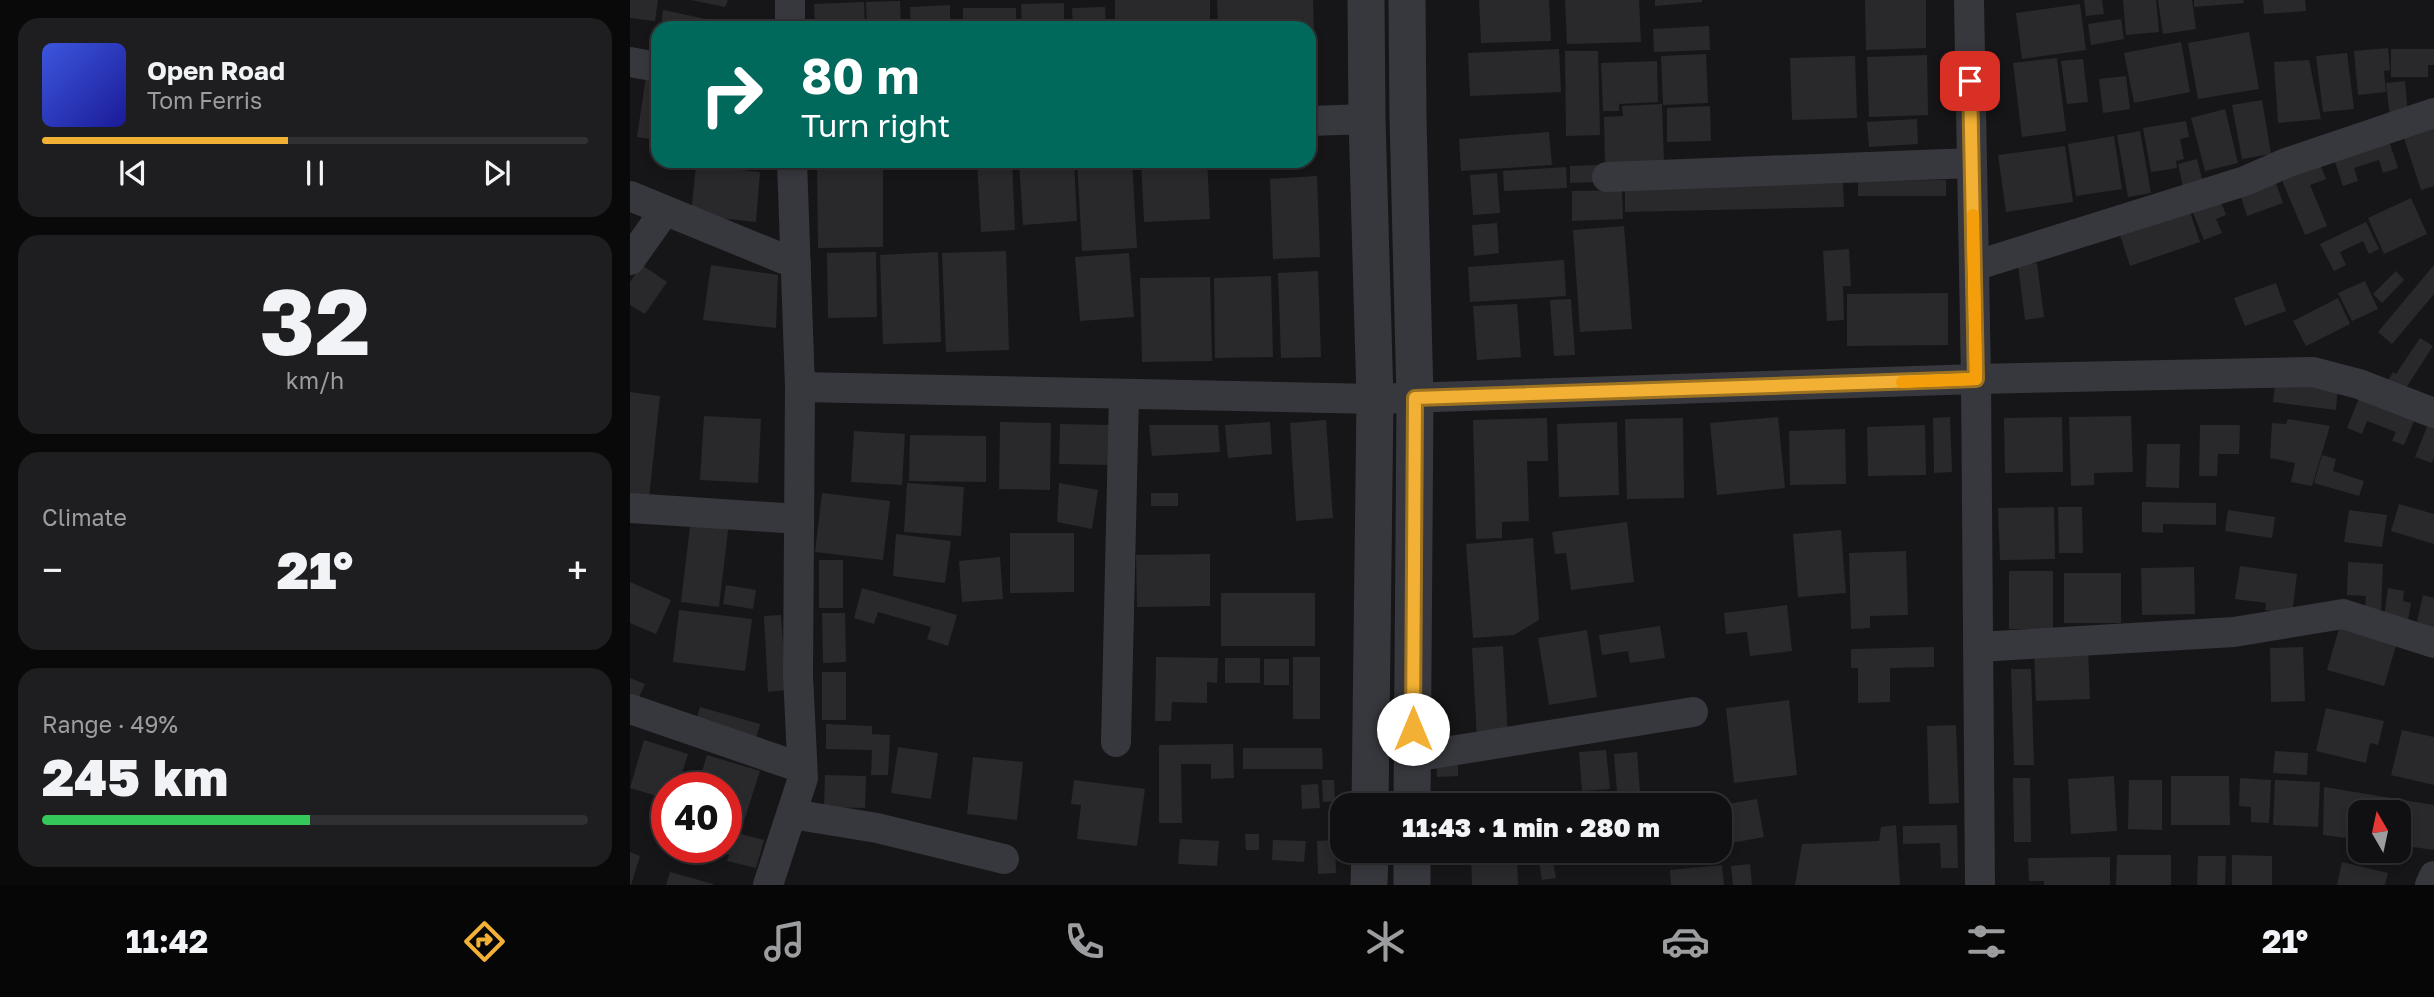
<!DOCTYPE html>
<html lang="en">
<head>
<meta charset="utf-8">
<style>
  :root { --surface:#101012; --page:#1e1e20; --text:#f1f3f6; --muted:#9c9d9f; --line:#303032; --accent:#f2b134 }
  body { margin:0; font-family:"Golos Text",sans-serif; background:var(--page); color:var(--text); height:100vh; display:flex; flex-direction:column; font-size:26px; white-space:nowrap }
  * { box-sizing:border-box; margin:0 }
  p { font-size:23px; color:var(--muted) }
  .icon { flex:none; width:38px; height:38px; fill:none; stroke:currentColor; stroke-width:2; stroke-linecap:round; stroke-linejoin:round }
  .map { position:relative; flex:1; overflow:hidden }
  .drawer { display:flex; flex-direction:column; gap:18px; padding:18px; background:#09090a; width:630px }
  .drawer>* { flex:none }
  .hud { position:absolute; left:21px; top:21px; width:665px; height:147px; border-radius:21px; box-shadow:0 4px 10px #0003,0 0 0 2px var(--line); background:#00695c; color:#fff; overflow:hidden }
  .needle { width:46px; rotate:351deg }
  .tools { position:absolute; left:1718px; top:800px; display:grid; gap:14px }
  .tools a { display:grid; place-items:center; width:63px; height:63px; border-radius:14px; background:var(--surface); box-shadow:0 4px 10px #0003,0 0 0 2px var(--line); font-size:35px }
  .speed { position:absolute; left:21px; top:772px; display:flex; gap:14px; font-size:35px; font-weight:700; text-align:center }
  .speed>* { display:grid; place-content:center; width:91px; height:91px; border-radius:50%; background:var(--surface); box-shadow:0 4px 10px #0003,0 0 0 2px var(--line); line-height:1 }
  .speed .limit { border:10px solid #d22; background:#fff; color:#111 }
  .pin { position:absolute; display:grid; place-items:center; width:60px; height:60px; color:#fff; margin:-30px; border-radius:14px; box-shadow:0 4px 10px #0006 }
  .me { position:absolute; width:77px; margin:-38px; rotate:0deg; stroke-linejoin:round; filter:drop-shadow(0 0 5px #0008) }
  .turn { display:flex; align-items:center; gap:24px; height:147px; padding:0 35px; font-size:32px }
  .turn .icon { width:91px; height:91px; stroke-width:2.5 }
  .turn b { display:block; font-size:49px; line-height:60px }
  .big { font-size:52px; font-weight:800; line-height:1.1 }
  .drawer .card { flex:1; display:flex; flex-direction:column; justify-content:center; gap:10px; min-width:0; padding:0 24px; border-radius:21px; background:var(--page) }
  .drawer .dial { align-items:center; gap:0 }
  .dial b { font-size:91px; line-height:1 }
  .song { display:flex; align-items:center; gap:21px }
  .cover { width:84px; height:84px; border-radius:10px; background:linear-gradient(135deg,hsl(230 70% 55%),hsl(240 70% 35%)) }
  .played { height:7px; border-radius:4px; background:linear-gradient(90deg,var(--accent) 45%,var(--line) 45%) }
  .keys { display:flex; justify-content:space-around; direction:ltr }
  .heat { display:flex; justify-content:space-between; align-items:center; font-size:38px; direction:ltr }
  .charge { height:10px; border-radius:5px; background:linear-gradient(90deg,#34c759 49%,var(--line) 0) }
  .trip { position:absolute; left:700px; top:793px; width:402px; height:70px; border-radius:21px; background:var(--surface); box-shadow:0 4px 10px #0003,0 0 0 2px var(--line); font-weight:800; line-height:70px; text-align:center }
  .tabs { display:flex; height:112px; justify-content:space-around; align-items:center; background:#060607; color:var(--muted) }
  .tabs .icon { width:49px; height:49px }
  .tabs .current { color:var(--accent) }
  .tabs b { font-size:32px; color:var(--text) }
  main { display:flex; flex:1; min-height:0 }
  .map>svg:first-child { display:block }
  .building { fill:#29292c }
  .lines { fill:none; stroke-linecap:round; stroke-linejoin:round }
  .minor { stroke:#37383d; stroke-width:30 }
  .tertiary { stroke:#37383d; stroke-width:37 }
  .route-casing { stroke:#9d7322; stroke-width:18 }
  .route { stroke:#f2b134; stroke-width:12 }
  .slow { stroke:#f59e0b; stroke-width:12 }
</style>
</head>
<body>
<main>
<section class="drawer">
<div class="card">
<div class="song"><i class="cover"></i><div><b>Open Road</b><p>Tom Ferris</p></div></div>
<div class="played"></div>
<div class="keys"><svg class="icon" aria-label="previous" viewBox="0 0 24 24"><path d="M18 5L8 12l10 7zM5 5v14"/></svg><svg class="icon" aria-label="pause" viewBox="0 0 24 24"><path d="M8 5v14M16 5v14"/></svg><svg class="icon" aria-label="next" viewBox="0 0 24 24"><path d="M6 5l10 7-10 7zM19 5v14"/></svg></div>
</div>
<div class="card dial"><b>32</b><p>km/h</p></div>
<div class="card"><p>Climate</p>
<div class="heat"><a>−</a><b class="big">21°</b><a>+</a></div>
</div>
<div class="card"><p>Range · 49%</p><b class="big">245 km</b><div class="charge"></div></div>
</section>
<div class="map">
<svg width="1804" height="885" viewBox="0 0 1804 885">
  <rect width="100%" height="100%" fill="#161618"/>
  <g class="building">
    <polygon points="0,0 28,0 25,21 0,18"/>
    <polygon points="61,0 98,0 95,7"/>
    <rect x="485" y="0" width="95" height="28"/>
    <polygon points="587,0 683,0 686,99 679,99 679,28 588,28"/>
    <polygon points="849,0 919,0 921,41 851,43"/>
    <polygon points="935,0 1009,0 1011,42 937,44"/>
    <polygon points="1025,0 1072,0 1072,2 1025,6"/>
    <polygon points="1235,0 1296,0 1296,48 1236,50"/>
    <polygon points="1454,0 1472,0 1474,14 1456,16"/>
    <polygon points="1493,0 1526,0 1529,32 1496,35"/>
    <polygon points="1528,0 1562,0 1566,29 1533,34"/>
    <polygon points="1564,0 1613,0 1614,3 1564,7"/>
    <polygon points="1633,0 1675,0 1676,11 1634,14"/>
    <polygon points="270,1 271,28 237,28 236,2"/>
    <polygon points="234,2 235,28 185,28 184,4"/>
    <polygon points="434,3 434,28 392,28 391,4"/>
    <polygon points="1450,4 1456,50 1392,59 1386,13"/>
    <polygon points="320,5 320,28 281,28 280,7"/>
    <polygon points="475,7 476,28 443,28 442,8"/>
    <rect x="333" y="8" width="53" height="20"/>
    <polygon points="33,10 81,20 81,28 31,28"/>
    <polygon points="1491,19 1494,39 1461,45 1458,24"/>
    <polygon points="1079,26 1080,50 1024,52 1023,29"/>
    <polygon points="1619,32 1629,89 1568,99 1558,43"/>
    <polygon points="1551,42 1560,92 1504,103 1494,53"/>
    <polygon points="1758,48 1760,70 1754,71 1756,92 1728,95 1724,51"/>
    <polygon points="929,49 931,92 840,96 838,53"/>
    <polygon points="1761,49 1804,49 1804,65 1798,65 1798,77 1761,77"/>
    <polygon points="935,51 968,51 970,135 936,136"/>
    <polygon points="1717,53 1724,109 1693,112 1686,56"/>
    <polygon points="1076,54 1078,103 1033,105 1031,56"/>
    <polygon points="1297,55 1298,115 1239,117 1237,57"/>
    <polygon points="1225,56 1227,118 1162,120 1160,58"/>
    <polygon points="1427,58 1436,131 1392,137 1383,63"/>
    <polygon points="1453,59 1458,102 1437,104 1431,61"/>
    <polygon points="1679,60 1691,119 1648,123 1644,62"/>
    <polygon points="1027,61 1028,102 989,104 989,111 973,111 971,63"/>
    <polygon points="16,76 28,78 28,140 7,137"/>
    <polygon points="1496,76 1500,109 1473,113 1469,79"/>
    <polygon points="1775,81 1778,116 1760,118 1756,83"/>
    <polygon points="1632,100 1641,154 1612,159 1602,105"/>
    <polygon points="1032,104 1034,163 975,166 974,117 993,116 992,106"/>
    <polygon points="1080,106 1081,141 1037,142 1037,108"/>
    <polygon points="1595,109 1608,163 1575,171 1561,118"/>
    <polygon points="1287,119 1288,144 1239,147 1237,122"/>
    <polygon points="1556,121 1559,137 1550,139 1554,159 1546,161 1547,168 1521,172 1513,128"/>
    <polygon points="1804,122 1804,186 1791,190 1772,132"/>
    <polygon points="1510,131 1521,193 1498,197 1487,135"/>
    <polygon points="919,132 922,165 831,171 829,139"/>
    <polygon points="1484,136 1492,189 1446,196 1438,144"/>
    <polygon points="1758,138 1768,168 1753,173 1749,160 1724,168 1728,181 1713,186 1703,156"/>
    <polygon points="1435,146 1443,202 1376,212 1368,155"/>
    <polygon points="1567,159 1574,187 1554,191 1548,164"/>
    <polygon points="187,161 253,161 253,247 188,248"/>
    <polygon points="347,161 382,161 385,230 351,232"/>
    <polygon points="389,161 444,161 447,221 393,225"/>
    <polygon points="447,161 502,161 507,248 452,251"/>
    <polygon points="511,161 577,161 580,219 514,222"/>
    <polygon points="1689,162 1696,179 1680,185 1697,226 1675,235 1651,178"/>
    <polygon points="66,165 130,172 126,222 61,215"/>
    <polygon points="968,165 968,182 940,183 940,166"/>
    <polygon points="936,167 937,188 874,191 873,171"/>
    <polygon points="867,173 870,213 843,215 840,175"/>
    <polygon points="687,176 690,257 643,259 640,179"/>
    <polygon points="1644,178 1653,203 1617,216 1609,191"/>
    <polygon points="1316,180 1316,196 1228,196 1228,181"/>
    <polygon points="1213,183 1214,207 995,212 995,188"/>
    <polygon points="992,190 993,219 942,221 942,191"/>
    <polygon points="1589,197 1596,215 1586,219 1592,233 1574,240 1561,208"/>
    <polygon points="1781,198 1797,234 1754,254 1738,218"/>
    <polygon points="1559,209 1570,242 1500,266 1489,232"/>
    <polygon points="1736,222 1749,249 1739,254 1733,241 1710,252 1716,265 1704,271 1690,244"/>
    <polygon points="867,223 869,253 844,256 842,225"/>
    <polygon points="994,226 1002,329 950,332 943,230"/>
    <polygon points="1219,249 1221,286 1213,286 1214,320 1197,321 1193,251"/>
    <polygon points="376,251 379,350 316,352 312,253"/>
    <polygon points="246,252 247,317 198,318 197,253"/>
    <polygon points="308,252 311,342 253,344 250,255"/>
    <polygon points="499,253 504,317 450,321 445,257"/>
    <polygon points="934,260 936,296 840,302 838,267"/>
    <polygon points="1407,263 1414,317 1395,320 1388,265"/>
    <polygon points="12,265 37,282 15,314 0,305 0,282"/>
    <polygon points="81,265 148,275 146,328 73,320"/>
    <polygon points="1804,265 1804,294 1762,344 1748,332"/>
    <polygon points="688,271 691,357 651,358 648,273"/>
    <polygon points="1766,271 1774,280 1752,303 1743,294"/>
    <polygon points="641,276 643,357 585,358 584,278"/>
    <polygon points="580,277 582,361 512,362 510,278"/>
    <polygon points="1735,281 1748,309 1722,321 1708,293"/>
    <polygon points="1646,283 1656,311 1615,326 1604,298"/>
    <polygon points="1318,293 1318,345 1217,346 1217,294"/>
    <polygon points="1708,298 1720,324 1676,346 1663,321"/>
    <polygon points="941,299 945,355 924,356 920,300"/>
    <polygon points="887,304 891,357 847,360 843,306"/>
    <polygon points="1790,338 1803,346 1772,394 1756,384 1763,372 1766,374"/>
    <polygon points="1646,377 1708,384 1706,410 1643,402"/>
    <polygon points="0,392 30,396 19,498 0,496"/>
    <polygon points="1731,393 1787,414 1774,445 1762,441 1766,432 1737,421 1732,434 1717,428"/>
    <polygon points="74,416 131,419 128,483 70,480"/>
    <polygon points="1501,416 1503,472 1464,473 1464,485 1441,486 1439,417"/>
    <polygon points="1148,417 1155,488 1087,495 1080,423"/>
    <polygon points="1320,417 1322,472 1304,473 1303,418"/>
    <polygon points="1432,417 1433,472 1375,473 1374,418"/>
    <polygon points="917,418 918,461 897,461 899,521 872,522 872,538 846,539 843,420"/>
    <polygon points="1053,418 1054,498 997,499 995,419"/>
    <polygon points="1658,419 1700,426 1682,486 1661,482 1665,463 1640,458 1642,423 1656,424"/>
    <polygon points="1800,419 1804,420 1804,458 1802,463 1785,457"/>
    <polygon points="696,420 703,518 666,521 660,423"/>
    <polygon points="370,422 421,423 420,490 369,489"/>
    <polygon points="640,422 642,454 598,458 595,425"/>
    <polygon points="987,422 989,495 929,497 927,424"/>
    <polygon points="430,424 482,425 481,465 429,464"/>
    <polygon points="519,425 588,425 590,452 522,456"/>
    <polygon points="1295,425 1296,475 1238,476 1237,427"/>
    <polygon points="1570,425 1610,425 1609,454 1588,454 1587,476 1569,476"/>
    <polygon points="1215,429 1216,484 1160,485 1159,431"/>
    <polygon points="224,431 275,434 272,485 221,482"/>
    <polygon points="280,435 356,436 356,482 279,481"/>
    <polygon points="1517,444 1550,444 1549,488 1516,487"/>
    <polygon points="1692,455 1706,459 1703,471 1734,481 1729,496 1684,483"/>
    <polygon points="277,483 334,487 331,536 274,532"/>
    <polygon points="429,483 468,490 462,529 427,522"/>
    <polygon points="192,493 260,501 253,560 185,552"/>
    <rect x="521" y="493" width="27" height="13"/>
    <polygon points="1512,502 1586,503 1586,525 1533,524 1533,533 1512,532"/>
    <polygon points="1769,504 1804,514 1804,544 1761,531"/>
    <polygon points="1424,507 1425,559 1370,560 1368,508"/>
    <polygon points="1428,507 1452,507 1453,553 1429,553"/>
    <polygon points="1598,510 1645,517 1642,538 1595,531"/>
    <polygon points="1719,510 1757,515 1752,547 1714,542"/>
    <polygon points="61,518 99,522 89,607 51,602"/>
    <polygon points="997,522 1004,582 941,590 936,553 925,554 922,532"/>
    <polygon points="1211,530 1216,593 1168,597 1163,534"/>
    <polygon points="380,533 444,533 444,592 380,593"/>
    <polygon points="266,534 321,541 315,583 263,576"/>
    <polygon points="903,538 909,620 884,635 843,638 836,544"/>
    <polygon points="1276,551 1278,615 1240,616 1240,628 1221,629 1219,553"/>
    <polygon points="580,554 580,606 507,607 506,555"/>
    <polygon points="370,557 373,599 332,602 329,561"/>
    <rect x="189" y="560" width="24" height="48"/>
    <polygon points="1718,562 1753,564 1751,613 1735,612 1736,596 1717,595"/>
    <polygon points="1610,566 1667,574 1662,614 1635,610 1636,603 1605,599"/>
    <polygon points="1564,567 1565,614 1512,615 1511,568"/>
    <rect x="1379" y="571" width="44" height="58"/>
    <rect x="1434" y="573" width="57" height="50"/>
    <polygon points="0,582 41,600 26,634 0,623"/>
    <polygon points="96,585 126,590 123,609 93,604"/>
    <polygon points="232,588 327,615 318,646 297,639 301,627 248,612 244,624 224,618"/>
    <polygon points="1758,588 1774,591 1773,601 1781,603 1778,621 1754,617"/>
    <rect x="591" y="593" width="94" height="53"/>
    <polygon points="1793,595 1804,598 1804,630 1786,626"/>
    <polygon points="1157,605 1162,651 1120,656 1117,632 1096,634 1094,613"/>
    <polygon points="49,610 122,619 115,671 43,662"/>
    <polygon points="192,613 215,613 216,662 193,663"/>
    <polygon points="151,615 156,690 138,692 134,616"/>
    <polygon points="1711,622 1768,639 1754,686 1697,670"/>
    <polygon points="1030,626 1035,658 1000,663 998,651 972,655 969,635"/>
    <polygon points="957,630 967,697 919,705 908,638"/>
    <polygon points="873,646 878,737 847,739 842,648"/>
    <polygon points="1304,647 1304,667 1260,668 1260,702 1228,703 1228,668 1221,668 1221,649"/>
    <polygon points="1673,647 1675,701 1641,702 1640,648"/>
    <polygon points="1458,648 1460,699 1406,701 1404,650"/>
    <polygon points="526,657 588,658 587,683 577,682 577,703 542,702 541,721 525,721"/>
    <rect x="663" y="657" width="27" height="62"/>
    <rect x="595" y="658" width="35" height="25"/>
    <rect x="634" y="659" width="25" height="26"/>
    <polygon points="1381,669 1401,669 1404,765 1384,765"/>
    <rect x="192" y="672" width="24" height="48"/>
    <polygon points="0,678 15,684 6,704 0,701"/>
    <polygon points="1159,700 1167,775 1104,783 1096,708"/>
    <polygon points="70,707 130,724 125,742 65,724"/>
    <polygon points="1696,708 1754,721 1748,745 1740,743 1736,763 1686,751"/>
    <polygon points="196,724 242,726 242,734 260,735 258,775 241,775 242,750 196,749"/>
    <polygon points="1326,725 1329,803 1299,804 1297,726"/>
    <polygon points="1772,730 1804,737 1804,785 1761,775"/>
    <polygon points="14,740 58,754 47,788 37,788 37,799 0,788"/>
    <polygon points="603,744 604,778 581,779 581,764 551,764 552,823 529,823 529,745"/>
    <polygon points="268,747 308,753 301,799 261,793"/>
    <polygon points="613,748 692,748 693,769 613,769"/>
    <polygon points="976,750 980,789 952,791 949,752"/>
    <polygon points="1645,751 1678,753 1677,775 1643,773"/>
    <polygon points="1007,752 1011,805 988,805 984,754"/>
    <polygon points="828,754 828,776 807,777 806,755"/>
    <polygon points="77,755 130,771 114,821 96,816 96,788 67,788"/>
    <polygon points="343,757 393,762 387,820 337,814"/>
    <polygon points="195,775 236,776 235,808 194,807"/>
    <polygon points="1484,776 1487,831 1441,834 1438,779"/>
    <polygon points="1541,776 1599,776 1600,825 1541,825"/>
    <polygon points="1383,778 1400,778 1401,842 1384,842"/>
    <polygon points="1610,778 1641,780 1639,823 1621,822 1621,807 1609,806"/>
    <polygon points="444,780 515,789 507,846 447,839 451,805 441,804"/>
    <polygon points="692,780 704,780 705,801 693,802"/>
    <polygon points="1499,780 1532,780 1532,830 1498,829"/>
    <polygon points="1645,780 1690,782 1688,827 1643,825"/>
    <polygon points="688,784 690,808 672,809 671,785"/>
    <polygon points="1694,787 1804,805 1804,850 1769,845 1769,812 1731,812 1731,840 1693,835"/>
    <polygon points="1127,799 1134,837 1090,845 1090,805"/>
    <polygon points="1266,825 1270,885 1165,885 1172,844 1249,841 1251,827"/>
    <polygon points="1327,825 1328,868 1311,868 1310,843 1273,844 1273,826"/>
    <polygon points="96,830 134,840 126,868 97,861 99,855 72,848 96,847"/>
    <polygon points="615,834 629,834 629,850 616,850"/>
    <polygon points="550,839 589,841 587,866 548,864"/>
    <polygon points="643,840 676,841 674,862 642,860"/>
    <polygon points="705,840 706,873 688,874 687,841"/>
    <polygon points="907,850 961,850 961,854 923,860 926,878 912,880"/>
    <polygon points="1023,850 1055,850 1056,852 1025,858"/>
    <polygon points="887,851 888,885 842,885 841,852"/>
    <polygon points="0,852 10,856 1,885 0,885"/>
    <polygon points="1487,855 1541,855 1541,885 1486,885"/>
    <polygon points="1602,855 1642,856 1642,885 1602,885"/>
    <polygon points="1568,856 1596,856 1595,885 1567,885"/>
    <polygon points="1480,857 1480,885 1414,885 1414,881 1399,881 1398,858"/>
    <polygon points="1712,862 1758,873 1755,885 1707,885"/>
    <polygon points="1120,864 1122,885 1103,885 1101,866"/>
    <polygon points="1092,865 1094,885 1041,885 1040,870"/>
    <polygon points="40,872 83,884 83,885 36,885"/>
  </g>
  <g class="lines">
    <g class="minor">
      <polyline points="160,0 160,28"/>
      <polyline points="1339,0 1346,379 1350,885"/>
      <polyline points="0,62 28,67"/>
      <polyline points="679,121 737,119"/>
      <polyline points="977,177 1342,163"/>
      <polyline points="0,196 166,264"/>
      <polyline points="0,260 34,212"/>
      <polyline points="1344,266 1615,181 1656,163 1804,113"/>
      <polyline points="170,387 745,399 1346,379 1683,372 1729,384 1804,413"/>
      <polyline points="0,508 169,519"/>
      <polyline points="1348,647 1604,632 1713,614 1804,643"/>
      <polyline points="0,709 172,768"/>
      <polyline points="486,742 494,395"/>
      <polyline points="783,757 1063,712"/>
      <polyline points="162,814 247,828 374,859"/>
      <polyline points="138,885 173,778 168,675 170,387 162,161"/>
      <polyline points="1800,885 1804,876"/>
    </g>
    <g class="tertiary">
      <polyline points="736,0 737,119 745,399 740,805"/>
      <polyline points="777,0 778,118 785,398 782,805"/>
      <polyline points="739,885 740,850"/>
      <polyline points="782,885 782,850"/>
    </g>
  </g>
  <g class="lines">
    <g class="route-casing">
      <polyline id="route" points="783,729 785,398 1346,379 1340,81"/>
    </g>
    <use href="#route" class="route"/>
    <polyline class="slow" points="1272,382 1346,379 1343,215"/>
  </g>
</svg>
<div class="tools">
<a><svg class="needle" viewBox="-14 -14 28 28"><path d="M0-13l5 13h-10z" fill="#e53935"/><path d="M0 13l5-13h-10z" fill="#9c9d9f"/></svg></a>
</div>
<div class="speed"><div class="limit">40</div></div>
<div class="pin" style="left:1340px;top:81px;background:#d93025"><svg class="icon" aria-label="arrive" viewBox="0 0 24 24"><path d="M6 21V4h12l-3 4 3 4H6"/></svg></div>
<svg class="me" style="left:783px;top:729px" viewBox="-20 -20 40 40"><circle r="19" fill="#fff"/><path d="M0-13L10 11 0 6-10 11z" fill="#f2b134"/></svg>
<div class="trip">11:43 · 1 min · 280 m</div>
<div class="hud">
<div class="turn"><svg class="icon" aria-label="right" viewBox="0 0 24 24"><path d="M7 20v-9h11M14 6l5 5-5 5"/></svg><div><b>80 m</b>Turn right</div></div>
</div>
</div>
</main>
<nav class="tabs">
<b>11:42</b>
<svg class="icon current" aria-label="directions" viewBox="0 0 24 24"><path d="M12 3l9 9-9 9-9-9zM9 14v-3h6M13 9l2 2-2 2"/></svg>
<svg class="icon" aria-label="music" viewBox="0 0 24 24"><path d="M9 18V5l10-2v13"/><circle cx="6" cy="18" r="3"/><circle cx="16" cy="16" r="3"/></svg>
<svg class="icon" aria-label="phone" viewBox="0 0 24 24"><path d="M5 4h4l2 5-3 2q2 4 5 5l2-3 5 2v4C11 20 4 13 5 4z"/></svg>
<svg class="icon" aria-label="climate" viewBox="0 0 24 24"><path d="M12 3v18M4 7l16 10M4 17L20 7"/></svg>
<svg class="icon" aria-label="car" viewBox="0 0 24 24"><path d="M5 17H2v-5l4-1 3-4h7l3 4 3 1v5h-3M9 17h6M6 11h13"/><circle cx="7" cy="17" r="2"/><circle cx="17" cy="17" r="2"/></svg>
<svg class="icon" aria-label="filters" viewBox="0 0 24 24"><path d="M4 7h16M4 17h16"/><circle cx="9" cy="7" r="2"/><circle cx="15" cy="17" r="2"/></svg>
<b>21°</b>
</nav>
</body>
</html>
